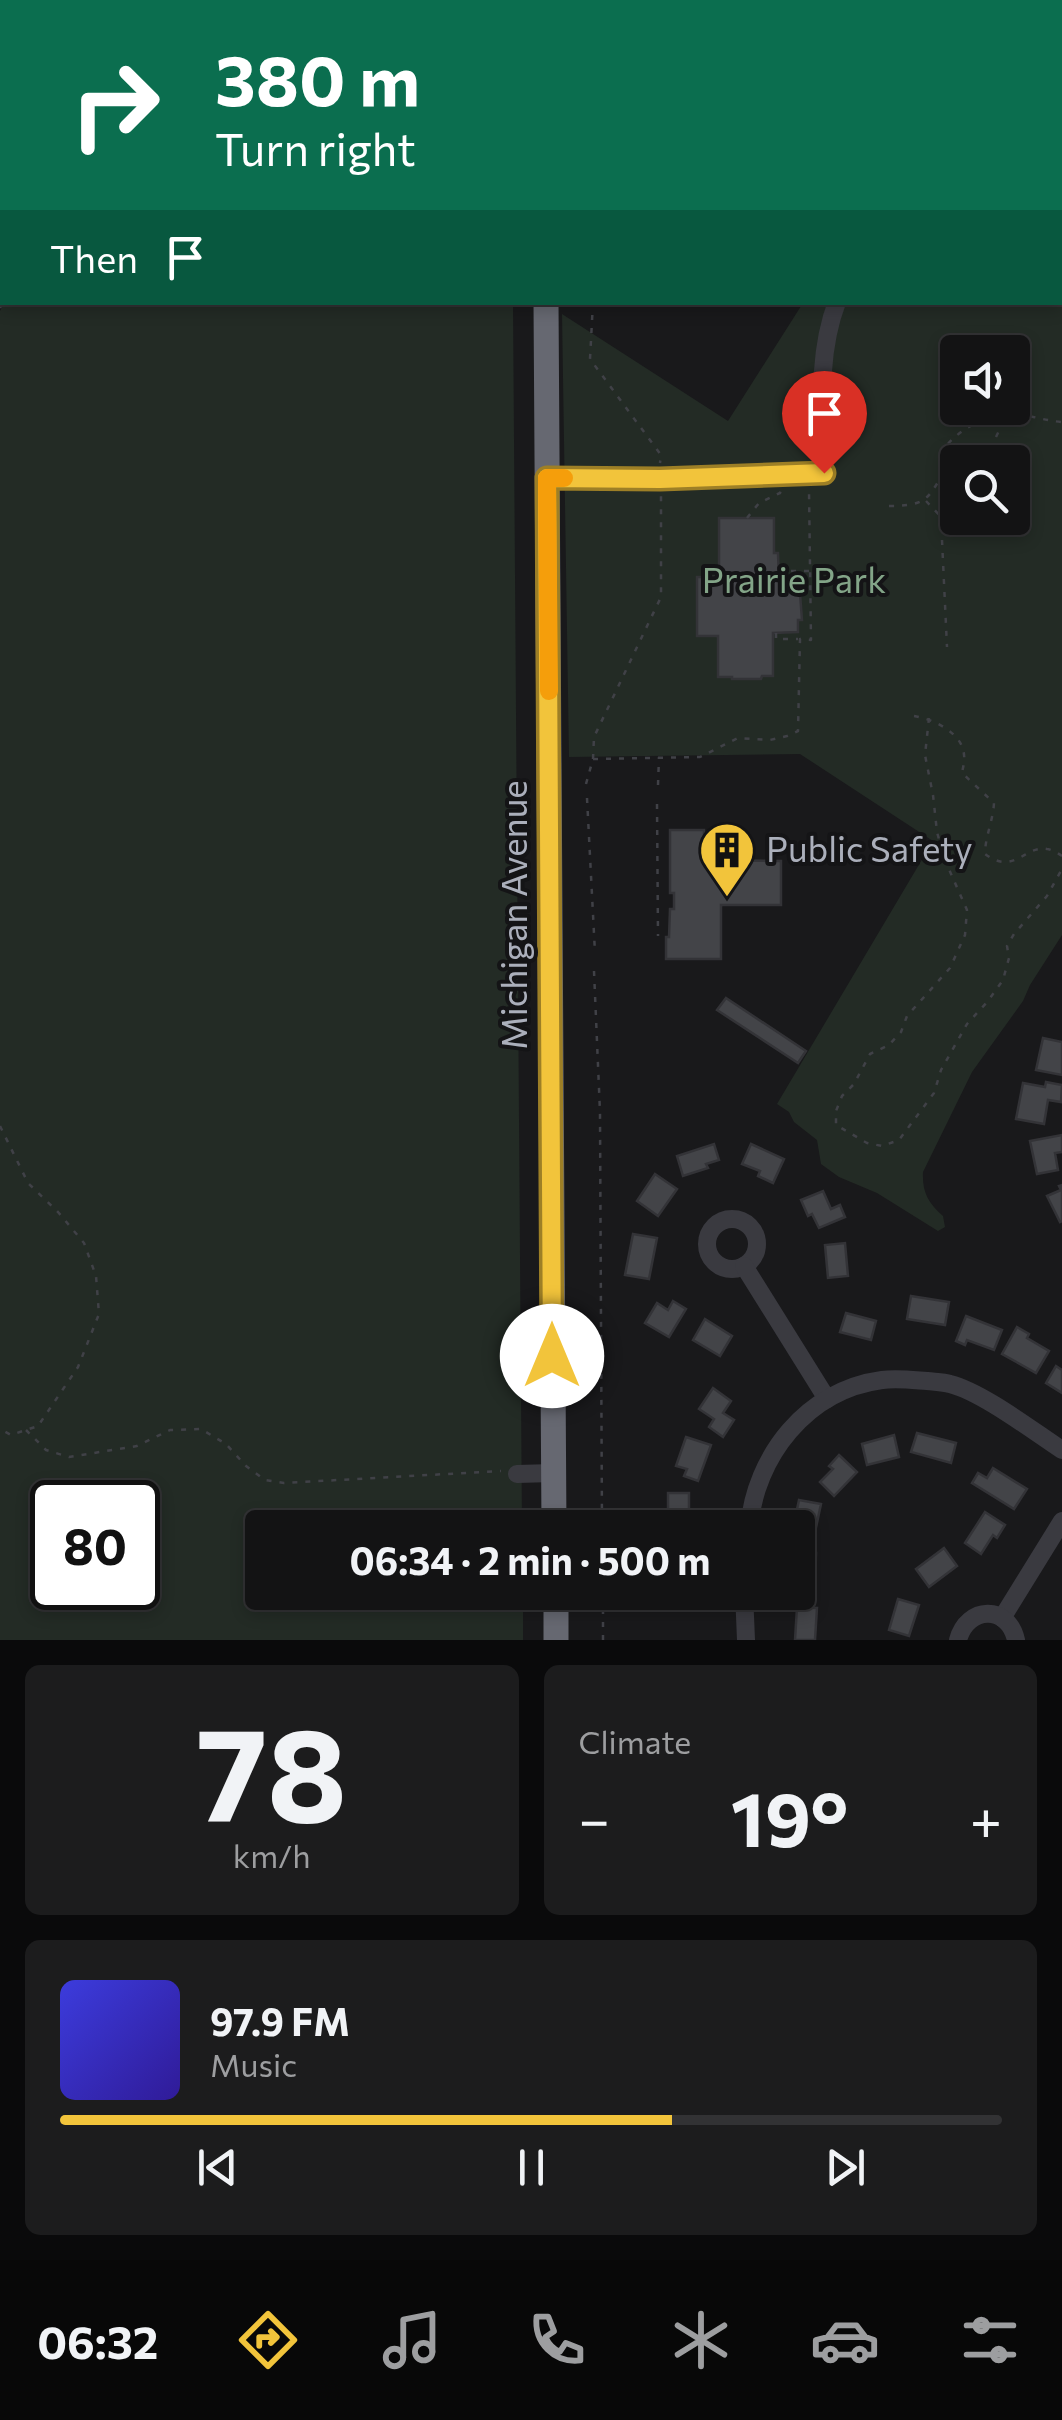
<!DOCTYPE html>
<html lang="en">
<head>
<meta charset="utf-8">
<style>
  :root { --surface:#131314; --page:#1c1c1d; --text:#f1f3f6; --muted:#9d9ea0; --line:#323234; --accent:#f2c43b }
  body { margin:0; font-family:Commissioner,sans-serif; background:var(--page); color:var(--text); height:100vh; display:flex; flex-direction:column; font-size:38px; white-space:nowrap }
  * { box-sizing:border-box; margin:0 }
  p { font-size:32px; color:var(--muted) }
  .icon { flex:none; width:55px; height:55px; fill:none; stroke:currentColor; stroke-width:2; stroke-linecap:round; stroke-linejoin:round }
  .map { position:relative; height:1640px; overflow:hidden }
  .drawer { display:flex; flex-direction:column; gap:25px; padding:25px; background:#0a0a0b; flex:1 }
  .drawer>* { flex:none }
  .guide { position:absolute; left:0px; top:0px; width:1062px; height:305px; box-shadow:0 5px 15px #0003,0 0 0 2px var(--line); background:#0b6e4f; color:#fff; overflow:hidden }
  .buttons { position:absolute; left:940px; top:335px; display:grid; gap:20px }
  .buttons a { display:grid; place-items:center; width:90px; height:90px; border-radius:10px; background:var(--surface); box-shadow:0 5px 15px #0003,0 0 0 2px var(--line); font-size:50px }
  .speed { position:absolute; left:30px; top:1480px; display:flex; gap:20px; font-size:50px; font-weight:700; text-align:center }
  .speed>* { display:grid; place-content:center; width:130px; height:130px; border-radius:50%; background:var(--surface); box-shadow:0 5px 15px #0003,0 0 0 2px var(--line); line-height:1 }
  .speed .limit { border:5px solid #111; border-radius:15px; background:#fff; color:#111 }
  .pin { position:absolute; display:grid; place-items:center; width:85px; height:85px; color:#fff; margin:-102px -42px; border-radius:50% 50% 50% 0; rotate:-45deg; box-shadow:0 0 10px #0007 }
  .pin .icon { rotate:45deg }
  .me { position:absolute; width:110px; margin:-55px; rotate:0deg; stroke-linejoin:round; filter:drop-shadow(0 0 8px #0008) }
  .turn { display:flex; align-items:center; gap:35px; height:210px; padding:0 50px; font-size:45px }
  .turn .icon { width:130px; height:130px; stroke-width:2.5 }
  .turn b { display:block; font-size:70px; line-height:85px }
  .then { display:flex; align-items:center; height:95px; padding:0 50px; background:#0003; gap:20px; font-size:38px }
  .big { font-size:75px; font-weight:700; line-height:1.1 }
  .drawer .card { flex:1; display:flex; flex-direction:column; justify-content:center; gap:15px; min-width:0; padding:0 35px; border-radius:15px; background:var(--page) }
  .drawer .dial { align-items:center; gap:0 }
  .dial b { font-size:130px; line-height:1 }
  .song { display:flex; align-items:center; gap:30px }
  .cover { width:120px; height:120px; border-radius:15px; background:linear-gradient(135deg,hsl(240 70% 55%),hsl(250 70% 35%)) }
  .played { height:10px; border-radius:5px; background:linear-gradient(90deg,var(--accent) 65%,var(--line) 65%) }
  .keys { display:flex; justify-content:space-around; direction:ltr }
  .heat { display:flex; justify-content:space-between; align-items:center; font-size:55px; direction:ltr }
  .drawer .tiles { flex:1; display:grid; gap:25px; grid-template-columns:1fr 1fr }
  .card:last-child { grid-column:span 2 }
  .trip { position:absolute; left:245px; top:1510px; width:570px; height:100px; border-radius:10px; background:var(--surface); box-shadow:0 5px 15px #0003,0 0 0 2px var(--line); font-weight:700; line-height:100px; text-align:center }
  .tab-bar { display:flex; height:160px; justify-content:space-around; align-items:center; background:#080808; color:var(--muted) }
  .tab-bar .icon { width:70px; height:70px }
  .tab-bar .active { color:var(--accent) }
  .tab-bar b { font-size:45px; color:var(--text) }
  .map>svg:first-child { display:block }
  .green { fill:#232b25; fill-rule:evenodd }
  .building { fill:#434448; stroke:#333337; stroke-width:2.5 }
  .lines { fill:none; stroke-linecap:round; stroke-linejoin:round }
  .path { stroke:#404147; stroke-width:2.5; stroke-dasharray:5 8; stroke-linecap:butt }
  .minor { stroke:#3a3a40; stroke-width:18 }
  .major { stroke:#56575f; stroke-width:22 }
  .highway { stroke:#666871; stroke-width:25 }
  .route-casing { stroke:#9d7f26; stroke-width:25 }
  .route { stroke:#f2c43b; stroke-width:18 }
  .slow { stroke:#f59e0b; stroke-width:18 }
  .labels { text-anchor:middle; stroke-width:8; stroke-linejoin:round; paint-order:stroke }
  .park-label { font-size:35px; fill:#83a588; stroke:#141416 }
  .poi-label { font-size:35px; fill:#abafbb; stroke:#141416; text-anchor:start }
  .street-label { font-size:35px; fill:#abafbb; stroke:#141416 }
</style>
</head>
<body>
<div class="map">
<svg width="1062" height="1640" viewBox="0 0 1062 1640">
  <rect width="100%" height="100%" fill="#19191b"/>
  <g class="green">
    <path d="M1060 227 1062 228V935L1030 985 1023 1001 972 1072 923 1172C922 1192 928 1203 943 1216L945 1227 938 1231 877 1193 839 1177 821 1164 817 1140 794 1122 789 1112 777 1104 933 841 800 754 569 757 562 314 728 421 803 303 1060 302ZM958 352H1012V408H958ZM958 462H1012V518H958Z"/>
    <path d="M5 302 513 303 522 1527 262 1528V1592L523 1593V1640H0V311ZM52 1502H138V1588H52Z"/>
  </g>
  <g class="building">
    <polygon points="719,518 774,518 774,553 778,553 779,580 799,580 802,620 798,620 798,632 773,633 773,676 762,676 761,679 732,679 732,677 718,677 718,636 697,636 697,577 719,577"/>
    <polygon points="670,830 704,830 704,860 781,861 781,905 721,905 721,959 666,959 666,937 669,937 670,909 674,909 674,893 670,893"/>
    <polygon points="726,998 806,1051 798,1063 717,1010"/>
    <polygon points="1043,1038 1062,1042 1062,1075 1036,1070"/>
    <polygon points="1046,1082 1062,1085 1061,1102 1048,1100 1044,1124 1016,1119 1023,1083 1045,1087"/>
    <polygon points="1062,1135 1062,1152 1055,1153 1058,1170 1037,1174 1030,1141"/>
    <polygon points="714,1144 719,1160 706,1164 708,1168 683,1176 677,1156"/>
    <polygon points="751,1144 784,1159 773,1183 758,1176 760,1171 742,1164"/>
    <polygon points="655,1174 677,1189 658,1216 637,1201"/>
    <polygon points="1062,1185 1062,1221 1060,1222 1047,1196 1061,1190 1059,1186"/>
    <polygon points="823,1191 831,1209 840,1205 845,1217 819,1228 812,1214 808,1216 801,1200"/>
    <polygon points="633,1234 657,1238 649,1279 625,1275"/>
    <polygon points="845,1243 848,1276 828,1278 825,1245"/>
    <polygon points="911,1296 949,1302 945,1325 907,1319"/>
    <polygon points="673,1301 686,1309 669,1337 645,1323 657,1303 668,1310"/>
    <polygon points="846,1313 876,1321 871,1340 840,1332"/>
    <polygon points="966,1316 1002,1330 994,1350 967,1340 965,1345 956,1341"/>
    <polygon points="705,1319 732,1336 720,1356 693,1340"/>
    <polygon points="1017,1327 1029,1334 1027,1338 1049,1351 1036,1373 1002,1354"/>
    <polygon points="1056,1366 1062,1370 1062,1393 1046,1383"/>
    <polygon points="713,1388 731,1401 723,1413 734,1420 723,1437 709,1427 714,1419 699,1409"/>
    <polygon points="917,1433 956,1443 951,1463 911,1452"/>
    <polygon points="894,1435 899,1457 867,1465 862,1444"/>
    <polygon points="686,1437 711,1445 698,1481 684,1476 687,1469 676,1466"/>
    <polygon points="839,1455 857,1472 834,1496 820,1482 833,1469 829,1466"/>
    <polygon points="993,1468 1027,1489 1014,1509 972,1483 978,1473 987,1478"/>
    <rect x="668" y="1493" width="21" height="35"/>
    <polygon points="799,1500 821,1504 814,1537 798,1533 798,1528 793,1528"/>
    <polygon points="985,1512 1005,1525 997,1538 993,1535 981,1554 965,1543"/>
    <polygon points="944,1548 957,1566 929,1587 916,1569"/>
    <polygon points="798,1553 816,1553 815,1589 798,1589"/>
    <polygon points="898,1599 919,1605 909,1636 889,1630"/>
    <polygon points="797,1607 817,1608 815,1640 795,1640"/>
  </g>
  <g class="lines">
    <g class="path">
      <polyline points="810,0 814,2"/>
      <polyline points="876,0 880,2"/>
      <polyline points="189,2 191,0"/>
      <polyline points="598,2 599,0"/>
      <polyline points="1060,151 1062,153"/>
      <polyline points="1060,286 1062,287"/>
      <polyline points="593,302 590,359 661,455 660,463"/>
      <polyline points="0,308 3,302"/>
      <polyline points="996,437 1006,416"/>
      <path d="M940 454C957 428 992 410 1023 415 1036 417 1048 421 1062 422"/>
      <polyline points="926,501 946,522 955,525"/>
      <path d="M889 506C931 506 928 496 948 466L958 463"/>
      <polyline points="747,518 759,503 780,493 781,490"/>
      <polyline points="942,540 947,647"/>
      <polyline points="778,571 809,571"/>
      <polyline points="776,633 776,639 798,639"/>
      <path d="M914 716C933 719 963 733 964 755 965 761 963 767 962 773L994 803C993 821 985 837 985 854 1015 876 1024 845 1047 849 1051 849 1059 854 1062 856"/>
      <polyline points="929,718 925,755 933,795 937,832 944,858 967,910 965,935 950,968 907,1016 901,1032 889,1045 870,1054 854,1084 842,1096 836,1111 836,1125 867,1143 882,1146 899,1140 934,1093 941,1070 967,1024 988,1001 1003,980 1009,958 1007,946 1014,934 1047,896 1062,869"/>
      <polyline points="593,759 700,757 738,738 770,740 787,736 798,731 800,639 811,640 809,490"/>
      <polyline points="586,784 593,759 594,737 661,597 661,496"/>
      <polyline points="658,785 659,757"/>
      <polyline points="587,798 595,953"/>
      <polyline points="657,804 658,936"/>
      <polyline points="594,971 600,1112 602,1528"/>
      <polyline points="0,1126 28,1183 58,1212 84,1243 96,1276 99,1314 78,1367 38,1426 11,1435 0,1429"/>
      <polyline points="26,1430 46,1450 69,1457 137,1446 170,1430 201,1429 226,1444 246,1466 265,1480 284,1483 501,1471"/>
      <polyline points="603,1640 603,1610"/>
    </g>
    <g class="minor">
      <polyline points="1004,0 1008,2"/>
      <polyline points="1023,2 1025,0"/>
      <path d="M547 478 660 479 824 473C823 416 816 357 837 302"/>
      <circle cx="732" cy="1244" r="25"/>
      <polyline points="744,1266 827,1399"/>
      <polyline points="517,1474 553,1473"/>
      <path d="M749 1528C755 1456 807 1390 882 1380 896 1378 913 1380 927 1381 935 1382 943 1382 950 1384 982 1392 1033 1431 1062 1450"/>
      <polyline points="614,1592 629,1600 744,1595"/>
      <polyline points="744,1592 746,1640"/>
      <polyline points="1002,1618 1062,1521"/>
      <path d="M958 1640C967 1606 1008 1604 1016 1640"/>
    </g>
    <g class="major">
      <polyline points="749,0 753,2"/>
      <polyline points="167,2 168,0"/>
      <polyline points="1060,194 1062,195"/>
      <polyline points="0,271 2,267"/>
    </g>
    <g class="highway">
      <polyline points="561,2 563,0"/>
      <polyline points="546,302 554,1528"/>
      <polyline points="556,1592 556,1640"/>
    </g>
  </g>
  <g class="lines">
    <g class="route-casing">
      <polyline id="route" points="552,1356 547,478 660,479 824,473"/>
    </g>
    <use href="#route" class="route"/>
    <polyline class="slow" points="549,691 547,478 564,478"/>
  </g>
  <defs>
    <g id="building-pin" transform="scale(2.875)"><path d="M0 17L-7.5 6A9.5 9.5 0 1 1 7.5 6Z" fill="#f2c43b" stroke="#141416"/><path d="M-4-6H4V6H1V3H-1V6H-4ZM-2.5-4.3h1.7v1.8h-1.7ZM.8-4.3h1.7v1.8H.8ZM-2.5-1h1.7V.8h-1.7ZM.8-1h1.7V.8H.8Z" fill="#111"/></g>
  </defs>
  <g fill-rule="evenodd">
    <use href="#building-pin" x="727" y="850"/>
  </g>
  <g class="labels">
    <g class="park-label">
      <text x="794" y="593">Prairie Park</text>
    </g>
    <g class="poi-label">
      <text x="766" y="862">Public Safety</text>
    </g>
    <g class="street-label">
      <text transform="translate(515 915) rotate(-90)" y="12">Michigan Avenue</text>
    </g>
  </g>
</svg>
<div class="buttons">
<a><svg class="icon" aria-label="sound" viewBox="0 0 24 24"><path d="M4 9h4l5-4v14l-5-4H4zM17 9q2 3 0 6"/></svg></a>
<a><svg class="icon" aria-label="search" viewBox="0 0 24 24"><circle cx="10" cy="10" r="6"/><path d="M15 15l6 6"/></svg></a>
</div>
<div class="speed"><div class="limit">80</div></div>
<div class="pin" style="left:824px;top:473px;background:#d93025"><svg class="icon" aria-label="arrive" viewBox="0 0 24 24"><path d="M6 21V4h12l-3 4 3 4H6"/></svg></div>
<svg class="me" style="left:552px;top:1356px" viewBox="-20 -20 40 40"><circle r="19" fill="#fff"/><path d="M0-13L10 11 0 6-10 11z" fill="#f2c43b"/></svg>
<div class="trip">06:34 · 2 min · 500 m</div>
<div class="guide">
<div class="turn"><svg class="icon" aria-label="right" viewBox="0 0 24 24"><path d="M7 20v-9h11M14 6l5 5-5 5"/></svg><div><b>380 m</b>Turn right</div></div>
<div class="then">Then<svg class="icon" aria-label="arrive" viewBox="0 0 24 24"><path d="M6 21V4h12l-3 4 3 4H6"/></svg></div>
</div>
</div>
<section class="drawer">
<div class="tiles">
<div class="card dial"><b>78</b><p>km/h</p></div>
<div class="card"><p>Climate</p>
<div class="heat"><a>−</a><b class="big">19°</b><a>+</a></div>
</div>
<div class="card">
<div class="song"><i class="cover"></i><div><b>97.9 FM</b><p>Music</p></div></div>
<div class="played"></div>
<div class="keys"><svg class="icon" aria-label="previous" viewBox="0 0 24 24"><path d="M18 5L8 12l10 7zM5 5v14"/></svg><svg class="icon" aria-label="pause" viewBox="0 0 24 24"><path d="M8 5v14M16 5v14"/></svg><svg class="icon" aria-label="next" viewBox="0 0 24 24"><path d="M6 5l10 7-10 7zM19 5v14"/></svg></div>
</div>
</div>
</section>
<nav class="tab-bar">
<b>06:32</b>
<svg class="icon active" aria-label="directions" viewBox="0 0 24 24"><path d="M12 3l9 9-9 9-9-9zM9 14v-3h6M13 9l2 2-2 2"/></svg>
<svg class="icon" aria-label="music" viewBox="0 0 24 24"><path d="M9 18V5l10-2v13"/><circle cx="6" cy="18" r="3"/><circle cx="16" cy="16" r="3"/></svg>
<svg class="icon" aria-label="phone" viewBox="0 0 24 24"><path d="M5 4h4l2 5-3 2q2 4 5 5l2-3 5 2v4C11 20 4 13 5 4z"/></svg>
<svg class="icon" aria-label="climate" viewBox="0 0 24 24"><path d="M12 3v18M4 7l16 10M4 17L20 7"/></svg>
<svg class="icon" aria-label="car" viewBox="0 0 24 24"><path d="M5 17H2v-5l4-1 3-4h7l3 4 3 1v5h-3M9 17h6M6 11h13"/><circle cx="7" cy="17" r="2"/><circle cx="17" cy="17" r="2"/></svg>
<svg class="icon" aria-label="filters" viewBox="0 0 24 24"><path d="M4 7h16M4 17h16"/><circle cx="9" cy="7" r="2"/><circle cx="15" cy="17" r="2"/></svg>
</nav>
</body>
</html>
